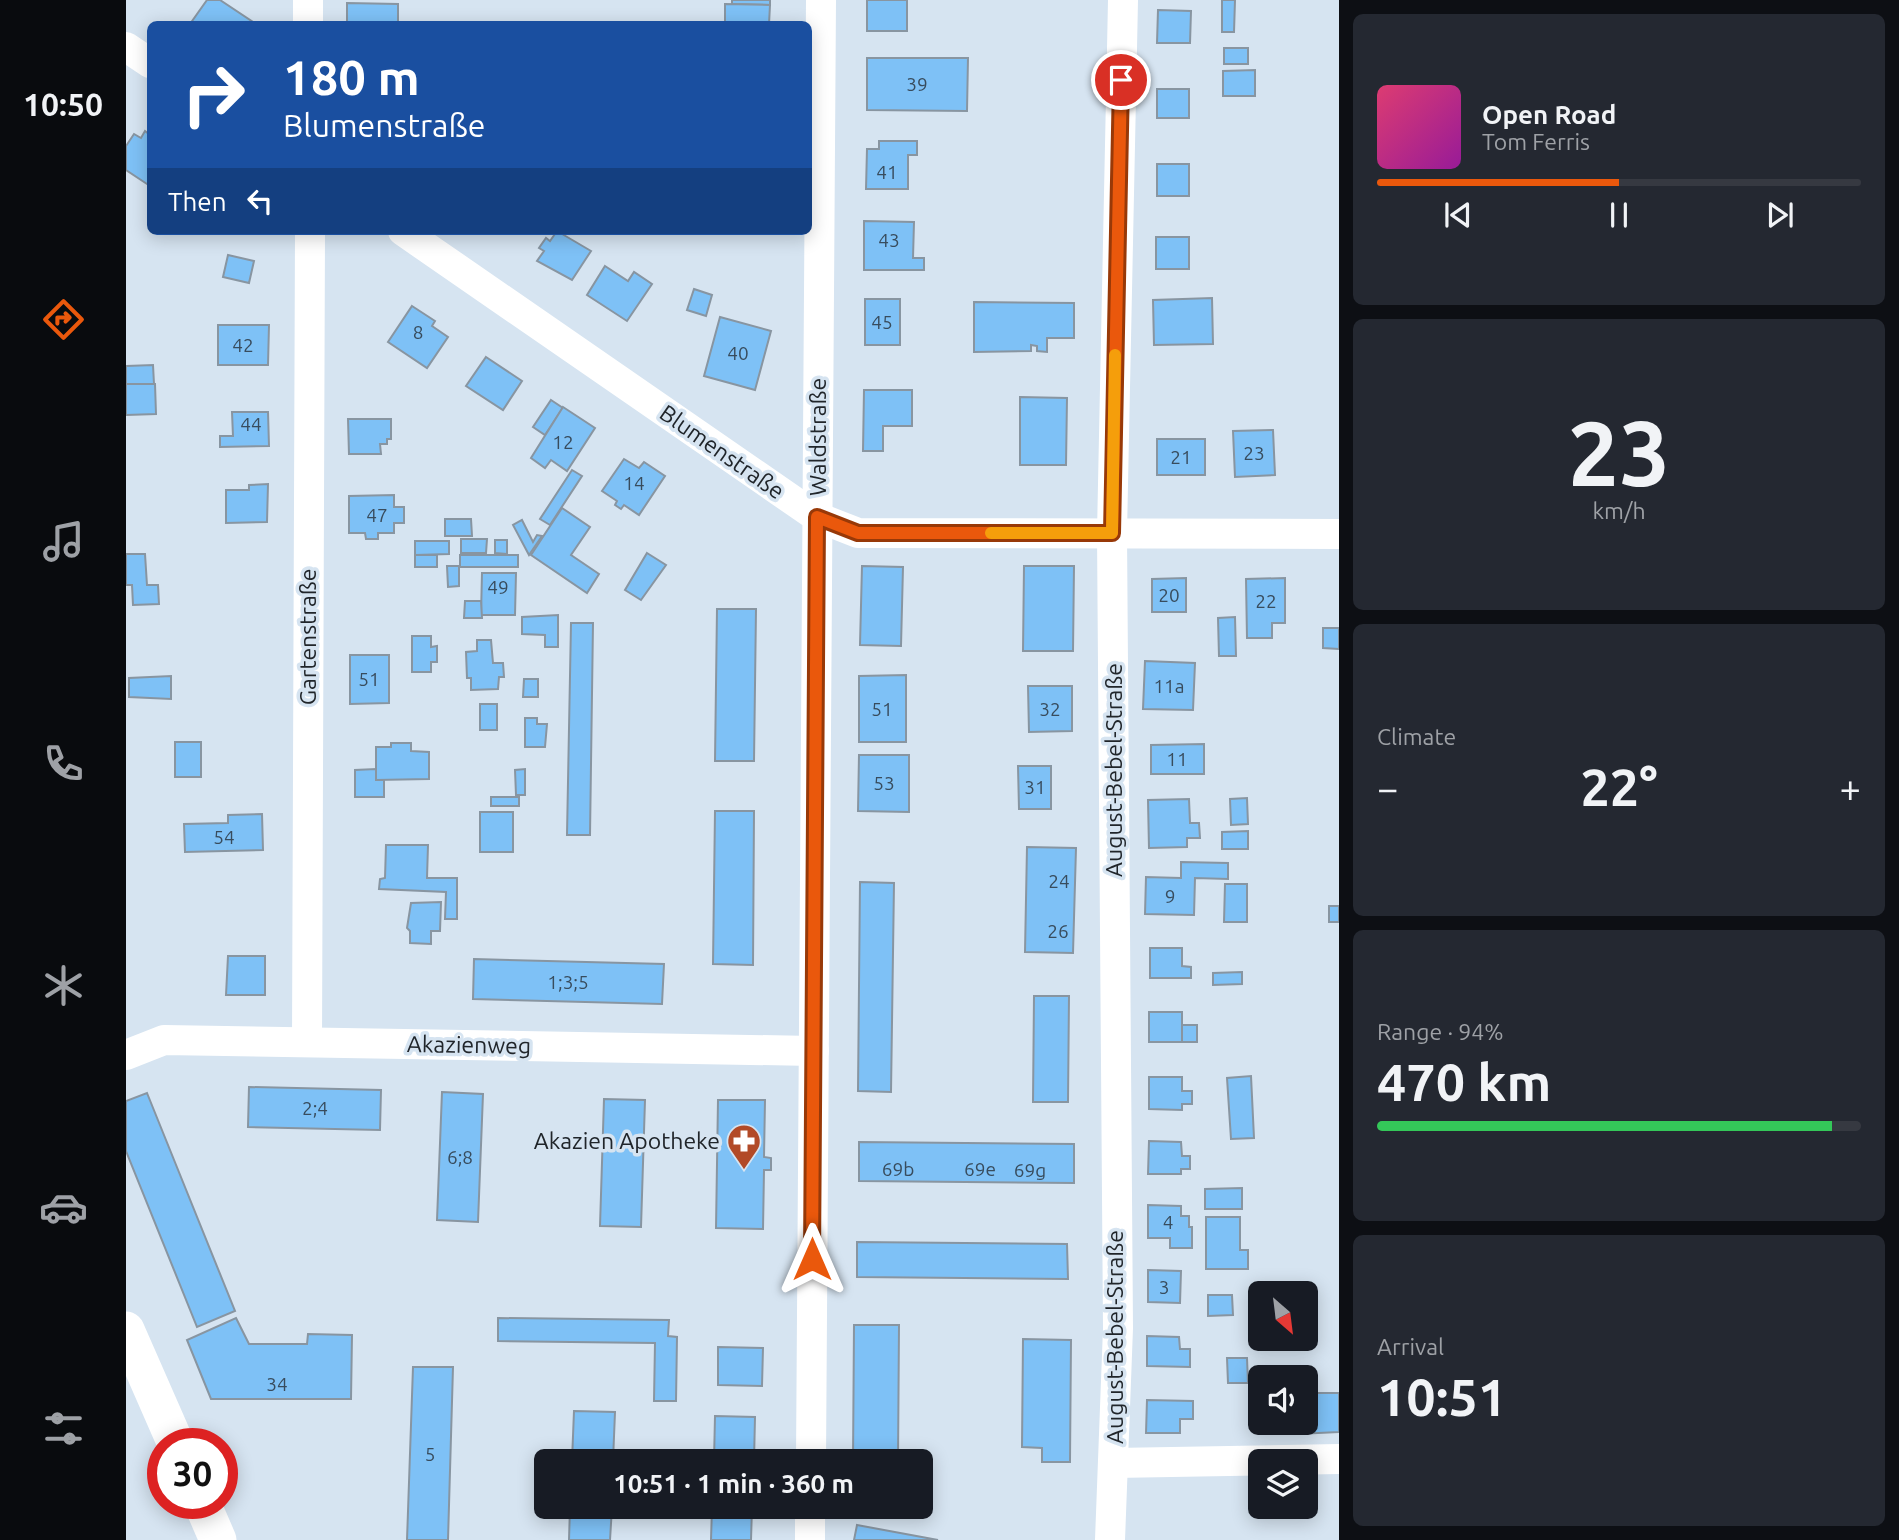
<!DOCTYPE html>
<html lang="en">
<head>
<meta charset="utf-8">
<style>
  :root { --surface:#171b24; --page:#242831; --text:#f1f3f6; --muted:#9ea1a6; --line:#363941; --accent:#ea580c }
  body { margin:0; font-family:Ubuntu,sans-serif; background:var(--page); color:var(--text); height:100vh; display:flex; flex-direction:column; font-size:26px; white-space:nowrap }
  * { box-sizing:border-box; margin:0 }
  p { font-size:23px; color:var(--muted) }
  .icon { flex:none; width:38px; height:38px; fill:none; stroke:currentColor; stroke-width:2; stroke-linecap:round; stroke-linejoin:round }
  .map { position:relative; flex:1; overflow:hidden }
  .drawer { display:flex; flex-direction:column; gap:14px; padding:14px; background:#0d0f14; width:560px }
  .drawer>* { flex:none }
  .hud { position:absolute; left:21px; top:21px; width:665px; height:214px; border-radius:10px; box-shadow:0 4px 18px #0003; background:#1a4fa0; color:#fff; overflow:hidden }
  .needle { width:46px; rotate:152deg }
  .fabs { position:absolute; left:1122px; top:1281px; display:grid; gap:14px }
  .fabs a { display:grid; place-items:center; width:70px; height:70px; border-radius:10px; background:var(--surface); box-shadow:0 4px 18px #0003; font-size:35px }
  .speed { position:absolute; left:21px; top:1428px; display:flex; gap:14px; font-size:35px; font-weight:700; text-align:center }
  .speed>* { display:grid; place-content:center; width:91px; height:91px; border-radius:50%; background:var(--surface); box-shadow:0 4px 18px #0003; line-height:1 }
  .speed .limit { border:10px solid #d22; background:#fff; color:#111 }
  .pin { position:absolute; display:grid; place-items:center; width:60px; height:60px; color:#fff; margin:-30px; border:4px solid #fff; border-radius:50%; box-shadow:0 2px 7px #0007 }
  .me { position:absolute; width:77px; margin:-38px; rotate:0deg; stroke-linejoin:round; filter:drop-shadow(0 0 5px #0008) }
  .turn { display:flex; align-items:center; gap:24px; height:147px; padding:0 21px; font-size:32px }
  .turn .icon { width:91px; height:91px; stroke-width:2.5 }
  .turn b { display:block; font-size:49px; line-height:60px }
  .then { display:flex; align-items:center; height:66px; padding:0 21px; background:#0003; gap:14px; font-size:26px }
  .big { font-size:52px; font-weight:700; line-height:1.1 }
  .drawer .card { flex:1; display:flex; flex-direction:column; justify-content:center; gap:10px; min-width:0; padding:0 24px; border-radius:10px; background:var(--page) }
  .drawer .dial { align-items:center; gap:0 }
  .dial b { font-size:91px; line-height:1 }
  .song { display:flex; align-items:center; gap:21px }
  .cover { width:84px; height:84px; border-radius:10px; background:linear-gradient(135deg,hsl(340 70% 55%),hsl(300 70% 35%)) }
  .played { height:7px; border-radius:4px; background:linear-gradient(90deg,var(--accent) 50%,var(--line) 50%) }
  .keys { display:flex; justify-content:space-around; direction:ltr }
  .heat { display:flex; justify-content:space-between; align-items:center; font-size:38px; direction:ltr }
  .charge { height:10px; border-radius:5px; background:linear-gradient(90deg,#34c759 94%,var(--line) 0) }
  .trip { position:absolute; left:408px; top:1449px; width:399px; height:70px; border-radius:10px; background:var(--surface); box-shadow:0 4px 18px #0003; font-weight:700; line-height:70px; text-align:center }
  main { display:flex; flex:1; min-height:0 }
  .tabs { display:flex; flex-direction:column; width:126px; justify-content:space-around; align-items:center; background:#090b0e; color:var(--muted) }
  .tabs .icon { width:49px; height:49px }
  .tabs .on { color:var(--accent) }
  .tabs b { font-size:32px; color:var(--text) }
  .map>svg:first-child { display:block }
  .building { fill:#7ec1f6; stroke:#8895a1; stroke-width:2 }
  .lines { fill:none; stroke-linecap:round; stroke-linejoin:round }
  .minor { stroke:#fff; stroke-width:30 }
  .tertiary { stroke:#fff; stroke-width:37 }
  .route-casing { stroke:#983908; stroke-width:18 }
  .route { stroke:#ea580c; stroke-width:12 }
  .slow { stroke:#f59e0b; stroke-width:12 }
  .labels { text-anchor:middle; stroke-width:7; stroke-linejoin:round; paint-order:stroke }
  .number-label { font-size:19px; fill:#384c5d }
  .street-label { font-size:23px; fill:#20252a; stroke:#d6e4f1 }
  .poi-label { font-size:23px; fill:#20252a; stroke:#d6e4f1; text-anchor:end }
</style>
</head>
<body>
<main>
<nav class="tabs">
<b>10:50</b>
<svg class="icon on" aria-label="directions" viewBox="0 0 24 24"><path d="M12 3l9 9-9 9-9-9zM9 14v-3h6M13 9l2 2-2 2"/></svg>
<svg class="icon" aria-label="music" viewBox="0 0 24 24"><path d="M9 18V5l10-2v13"/><circle cx="6" cy="18" r="3"/><circle cx="16" cy="16" r="3"/></svg>
<svg class="icon" aria-label="phone" viewBox="0 0 24 24"><path d="M5 4h4l2 5-3 2q2 4 5 5l2-3 5 2v4C11 20 4 13 5 4z"/></svg>
<svg class="icon" aria-label="climate" viewBox="0 0 24 24"><path d="M12 3v18M4 7l16 10M4 17L20 7"/></svg>
<svg class="icon" aria-label="car" viewBox="0 0 24 24"><path d="M5 17H2v-5l4-1 3-4h7l3 4 3 1v5h-3M9 17h6M6 11h13"/><circle cx="7" cy="17" r="2"/><circle cx="17" cy="17" r="2"/></svg>
<svg class="icon" aria-label="filters" viewBox="0 0 24 24"><path d="M4 7h16M4 17h16"/><circle cx="9" cy="7" r="2"/><circle cx="15" cy="17" r="2"/></svg>
</nav>
<div class="map">
<svg width="1213" height="1540" viewBox="0 0 1213 1540">
  <rect width="100%" height="100%" fill="#d6e4f1"/>
  <g class="building">
    <polygon points="81,0 94,0 130,24 64,24"/>
    <polygon points="606,0 644,0 644,5 606,4"/>
    <rect x="741" y="0" width="40" height="31"/>
    <polygon points="1096,0 1109,0 1108,32 1096,32"/>
    <polygon points="221,3 272,4 272,24 221,24"/>
    <polygon points="599,4 644,5 643,24 599,24"/>
    <polygon points="1032,10 1065,11 1064,43 1031,43"/>
    <rect x="1098" y="48" width="24" height="16"/>
    <polygon points="741,58 842,58 841,111 741,110"/>
    <polygon points="1129,70 1129,96 1097,96 1097,71"/>
    <rect x="1031" y="89" width="32" height="29"/>
    <polygon points="19,131 24,135 24,186 0,170 0,146 8,134 15,138"/>
    <polygon points="753,141 791,141 791,155 782,155 782,189 740,189 741,149 753,149"/>
    <rect x="1031" y="164" width="32" height="32"/>
    <polygon points="738,221 788,222 787,258 798,258 798,270 738,270"/>
    <polygon points="431,231 465,251 446,280 411,261 418,251 413,248 420,238 424,241"/>
    <rect x="1030" y="237" width="33" height="32"/>
    <polygon points="102,255 128,261 123,283 97,277"/>
    <polygon points="479,266 502,281 508,272 526,284 501,321 461,295"/>
    <polygon points="568,289 586,295 580,316 561,310"/>
    <polygon points="1086,298 1087,344 1028,345 1027,300"/>
    <rect x="739" y="299" width="35" height="46"/>
    <polygon points="848,302 948,303 948,338 921,338 921,352 911,351 911,346 905,345 905,351 848,352"/>
    <polygon points="286,306 309,321 306,326 322,337 301,368 262,342"/>
    <polygon points="594,317 645,331 629,390 578,376"/>
    <polygon points="92,325 143,325 142,365 92,365"/>
    <polygon points="360,357 396,381 377,410 340,386"/>
    <polygon points="27,365 28,384 0,384 0,366"/>
    <polygon points="0,384 29,384 30,414 0,415"/>
    <polygon points="738,390 786,390 786,426 757,426 757,451 737,451"/>
    <polygon points="894,397 941,398 940,465 894,465"/>
    <polygon points="425,400 437,408 419,435 407,427"/>
    <polygon points="437,407 469,428 441,471 425,460 419,468 405,458"/>
    <polygon points="106,412 142,412 143,446 94,447 94,436 107,436"/>
    <polygon points="222,419 265,419 265,439 261,439 261,444 254,444 255,454 223,454"/>
    <polygon points="1147,430 1149,475 1109,477 1107,431"/>
    <rect x="1031" y="439" width="48" height="36"/>
    <polygon points="498,459 513,468 518,462 539,476 513,515 498,505 495,509 489,505 491,501 476,491"/>
    <polygon points="446,470 456,476 424,525 414,519"/>
    <polygon points="142,484 141,522 100,523 100,490 123,490 123,485"/>
    <polygon points="268,495 268,507 278,507 278,523 268,523 268,533 252,533 252,539 240,539 239,533 223,533 223,496"/>
    <polygon points="436,508 464,527 445,555 473,574 461,593 405,555"/>
    <polygon points="319,519 345,519 346,536 319,536"/>
    <polygon points="396,520 407,542 411,535 416,536 403,555 387,525"/>
    <polygon points="335,539 361,539 360,553 335,553"/>
    <polygon points="369,540 381,540 381,554 369,553"/>
    <polygon points="289,541 323,541 323,554 289,555"/>
    <polygon points="521,553 540,565 515,600 499,590"/>
    <polygon points="0,554 19,554 21,585 32,585 33,604 7,605 6,585 0,585"/>
    <rect x="289" y="555" width="22" height="12"/>
    <rect x="334" y="555" width="58" height="12"/>
    <polygon points="321,566 333,566 333,586 322,587"/>
    <polygon points="736,566 777,567 775,646 734,645"/>
    <polygon points="898,566 948,566 947,651 897,651"/>
    <polygon points="356,573 390,573 389,615 355,615"/>
    <polygon points="1060,578 1060,612 1026,612 1026,579"/>
    <polygon points="1159,578 1159,623 1146,623 1146,638 1121,638 1120,579"/>
    <polygon points="339,601 355,601 356,618 338,618"/>
    <polygon points="591,609 630,609 628,761 589,761"/>
    <polygon points="432,615 432,647 419,647 419,635 396,634 396,617"/>
    <polygon points="1109,617 1110,656 1093,656 1092,618"/>
    <polygon points="445,623 467,623 464,835 441,835"/>
    <polygon points="1197,628 1213,628 1213,649 1197,648"/>
    <polygon points="286,636 305,636 305,647 311,646 311,662 305,662 305,672 286,672"/>
    <polygon points="351,640 365,640 367,663 377,663 378,677 373,677 372,689 345,690 345,678 341,678 340,652 351,651"/>
    <polygon points="224,655 263,655 263,703 224,704"/>
    <polygon points="1019,661 1069,663 1067,710 1017,709"/>
    <polygon points="780,675 780,742 733,742 733,676"/>
    <polygon points="45,676 45,699 3,697 3,678"/>
    <polygon points="398,679 412,679 412,697 397,697"/>
    <polygon points="902,686 946,686 946,731 903,732"/>
    <rect x="354" y="704" width="17" height="26"/>
    <polygon points="399,718 411,718 411,724 421,724 419,747 399,747"/>
    <rect x="49" y="742" width="26" height="35"/>
    <polygon points="265,743 285,743 285,751 303,752 303,779 250,780 250,747 265,747"/>
    <polygon points="1078,744 1078,774 1025,774 1025,745"/>
    <polygon points="733,755 783,755 783,812 732,811"/>
    <polygon points="892,766 925,766 925,809 893,809"/>
    <polygon points="250,769 250,780 258,780 258,797 229,797 229,770"/>
    <polygon points="399,769 399,795 390,795 389,770"/>
    <rect x="365" y="797" width="28" height="9"/>
    <polygon points="1121,798 1122,824 1105,825 1104,799"/>
    <polygon points="1063,799 1064,823 1073,823 1074,838 1061,838 1061,847 1023,848 1022,800"/>
    <polygon points="589,811 628,811 627,965 587,964"/>
    <rect x="354" y="812" width="33" height="40"/>
    <polygon points="136,814 137,850 59,852 58,824 102,823 102,815"/>
    <polygon points="1122,831 1122,849 1096,849 1096,832"/>
    <polygon points="260,845 302,845 301,878 331,878 331,919 319,919 320,892 253,889 254,879 259,878"/>
    <polygon points="901,847 950,848 947,953 899,952"/>
    <polygon points="1055,862 1102,863 1102,879 1069,878 1068,915 1019,914 1020,877 1055,878"/>
    <polygon points="734,882 768,883 765,1092 732,1091"/>
    <polygon points="1099,884 1121,884 1121,922 1098,922"/>
    <polygon points="315,902 314,931 305,931 305,944 284,943 284,931 281,928 285,903"/>
    <rect x="1203" y="906" width="10" height="16"/>
    <polygon points="1024,948 1056,948 1056,966 1065,967 1065,978 1024,978"/>
    <polygon points="102,956 139,956 139,995 100,995"/>
    <polygon points="348,959 538,964 536,1004 347,999"/>
    <polygon points="1116,972 1116,984 1087,985 1087,973"/>
    <polygon points="908,996 943,996 942,1102 907,1102"/>
    <rect x="1023" y="1012" width="33" height="30"/>
    <rect x="1056" y="1025" width="15" height="17"/>
    <polygon points="1125,1076 1128,1138 1105,1139 1101,1078"/>
    <polygon points="1023,1077 1056,1077 1056,1091 1066,1091 1066,1104 1056,1104 1056,1110 1023,1109"/>
    <polygon points="123,1087 255,1090 254,1130 122,1127"/>
    <polygon points="316,1092 357,1094 352,1222 311,1220"/>
    <polygon points="21,1093 109,1311 71,1327 0,1151 0,1101"/>
    <polygon points="478,1099 519,1100 515,1227 474,1226"/>
    <polygon points="592,1100 639,1100 638,1157 645,1158 645,1170 638,1170 637,1229 590,1228"/>
    <polygon points="1023,1141 1055,1142 1056,1156 1064,1156 1064,1169 1055,1169 1055,1174 1022,1174"/>
    <polygon points="733,1142 948,1144 948,1183 733,1181"/>
    <polygon points="1116,1188 1116,1209 1079,1209 1079,1189"/>
    <polygon points="1022,1205 1055,1206 1055,1216 1063,1216 1063,1227 1066,1227 1066,1248 1044,1248 1044,1238 1022,1238"/>
    <polygon points="1080,1217 1114,1217 1114,1250 1122,1250 1122,1269 1080,1269"/>
    <polygon points="731,1242 941,1244 942,1279 731,1277"/>
    <polygon points="1022,1270 1055,1271 1054,1303 1022,1302"/>
    <polygon points="1082,1295 1106,1295 1107,1315 1082,1316"/>
    <polygon points="110,1318 123,1344 181,1344 182,1334 226,1335 225,1399 85,1399 61,1340"/>
    <polygon points="372,1318 543,1320 542,1336 551,1337 550,1401 528,1401 529,1343 372,1341"/>
    <polygon points="728,1325 773,1325 772,1461 727,1461"/>
    <polygon points="1021,1336 1053,1337 1054,1349 1064,1349 1064,1367 1021,1366"/>
    <polygon points="897,1339 945,1340 944,1462 916,1462 916,1448 896,1447"/>
    <polygon points="592,1347 637,1348 636,1386 592,1385"/>
    <polygon points="1101,1358 1121,1358 1122,1383 1102,1383"/>
    <polygon points="287,1367 327,1367 322,1540 281,1540"/>
    <polygon points="1180,1393 1213,1393 1213,1432 1172,1434 1171,1423 1180,1423"/>
    <polygon points="1021,1400 1067,1401 1067,1419 1054,1419 1054,1433 1020,1433"/>
    <polygon points="448,1411 489,1412 487,1461 446,1461"/>
    <polygon points="589,1416 629,1417 628,1461 588,1461"/>
    <polygon points="444,1507 486,1507 484,1540 443,1540"/>
    <polygon points="586,1507 626,1507 625,1540 585,1540"/>
    <polygon points="731,1525 812,1540 728,1540"/>
  </g>
  <g class="lines">
    <g class="minor">
      <polyline points="182,0 182,24"/>
      <polyline points="0,47 24,63"/>
      <polyline points="277,231 691,517 732,533 1213,534"/>
      <polyline points="181,1042 184,231"/>
      <polyline points="0,1055 38,1040 688,1051"/>
      <polyline points="685,1461 695,0"/>
      <polyline points="988,1463 1213,1459"/>
      <polyline points="684,1540 684,1507"/>
      <polyline points="984,1540 992,1328 986,533 997,0"/>
    </g>
    <g class="tertiary">
      <polyline points="0,1330 50,1444"/>
      <polyline points="76,1503 92,1540"/>
    </g>
  </g>
  <g class="lines">
    <g class="route-casing">
      <polyline id="route" points="686,1259 691,517 732,533 986,533 995,80"/>
    </g>
    <use href="#route" class="route"/>
    <polyline class="slow" points="865,533 986,533 989,355"/>
  </g>
  <defs>
    <g id="pharmacy-pin" transform="scale(1.75)"><path d="M0 17L-7.5 6A9.5 9.5 0 1 1 7.5 6Z" fill="#b24a27" stroke="#d6e4f1"/><path d="M-2-6h4v4h4v4h-4v4h-4v-4h-4v-4h4Z" fill="#fff"/></g>
  </defs>
  <g fill-rule="evenodd">
    <use href="#pharmacy-pin" x="618" y="1141"/>
  </g>
  <g class="labels">
    <g class="number-label">
      <text x="791" y="91">39</text>
      <text x="761" y="179">41</text>
      <text x="763" y="247">43</text>
      <text x="756" y="329">45</text>
      <text x="292" y="339">8</text>
      <text x="117" y="352">42</text>
      <text x="612" y="360">40</text>
      <text x="125" y="431">44</text>
      <text x="437" y="449">12</text>
      <text x="1128" y="460">23</text>
      <text x="1055" y="464">21</text>
      <text x="508" y="490">14</text>
      <text x="251" y="522">47</text>
      <text x="372" y="594">49</text>
      <text x="1043" y="602">20</text>
      <text x="1140" y="608">22</text>
      <text x="243" y="686">51</text>
      <text x="1043" y="693">11a</text>
      <text x="756" y="716">51</text>
      <text x="924" y="716">32</text>
      <text x="1051" y="766">11</text>
      <text x="758" y="790">53</text>
      <text x="909" y="794">31</text>
      <text x="98" y="844">54</text>
      <text x="933" y="888">24</text>
      <text x="1044" y="903">9</text>
      <text x="932" y="938">26</text>
      <text x="442" y="989">1;3;5</text>
      <text x="189" y="1115">2;4</text>
      <text x="334" y="1164">6;8</text>
      <text x="772" y="1176">69b</text>
      <text x="854" y="1176">69e</text>
      <text x="904" y="1177">69g</text>
      <text x="1042" y="1229">4</text>
      <text x="1038" y="1294">3</text>
      <text x="151" y="1391">34</text>
      <text x="304" y="1461">5</text>
    </g>
    <g class="street-label">
      <text transform="translate(692 437) rotate(-90)" y="8">Waldstraße</text>
      <text transform="translate(596 452) rotate(35)" y="8">Blumenstraße</text>
      <text transform="translate(182 637) rotate(-90)" y="8">Gartenstraße</text>
      <text transform="translate(988 770) rotate(-90)" y="8">August-Bebel-Straße</text>
      <text transform="translate(343 1045) rotate(1)" y="8">Akazienweg</text>
      <text transform="translate(989 1337) rotate(-90)" y="8">August-Bebel-Straße</text>
    </g>
    <g class="poi-label">
      <text x="594" y="1149">Akazien Apotheke</text>
    </g>
  </g>
</svg>
<div class="fabs">
<a><svg class="needle" viewBox="-14 -14 28 28"><path d="M0-13l5 13h-10z" fill="#e53935"/><path d="M0 13l5-13h-10z" fill="#9ea1a6"/></svg></a>
<a><svg class="icon" aria-label="sound" viewBox="0 0 24 24"><path d="M4 9h4l5-4v14l-5-4H4zM17 9q2 3 0 6"/></svg></a>
<a><svg class="icon" aria-label="layers" viewBox="0 0 24 24"><path d="M12 4l9 5-9 5-9-5zM3 14l9 5 9-5"/></svg></a>
</div>
<div class="speed"><div class="limit">30</div></div>
<div class="pin" style="left:995px;top:80px;background:#d93025"><svg class="icon" aria-label="arrive" viewBox="0 0 24 24"><path d="M6 21V4h12l-3 4 3 4H6"/></svg></div>
<svg class="me" style="left:686px;top:1259px" viewBox="-20 -20 40 40"><path d="M0-17L14 15 0 8-14 15z" fill="#ea580c" stroke="#fff" stroke-width="4"/></svg>
<div class="trip">10:51 · 1 min · 360 m</div>
<div class="hud">
<div class="turn"><svg class="icon" aria-label="right" viewBox="0 0 24 24"><path d="M7 20v-9h11M14 6l5 5-5 5"/></svg><div><b>180 m</b>Blumenstraße</div></div>
<div class="then">Then<svg class="icon" aria-label="left" viewBox="0 0 24 24"><path d="M17 20v-9H6M10 6l-5 5 5 5"/></svg></div>
</div>
</div>
<section class="drawer">
<div class="card">
<div class="song"><i class="cover"></i><div><b>Open Road</b><p>Tom Ferris</p></div></div>
<div class="played"></div>
<div class="keys"><svg class="icon" aria-label="previous" viewBox="0 0 24 24"><path d="M18 5L8 12l10 7zM5 5v14"/></svg><svg class="icon" aria-label="pause" viewBox="0 0 24 24"><path d="M8 5v14M16 5v14"/></svg><svg class="icon" aria-label="next" viewBox="0 0 24 24"><path d="M6 5l10 7-10 7zM19 5v14"/></svg></div>
</div>
<div class="card dial"><b>23</b><p>km/h</p></div>
<div class="card"><p>Climate</p>
<div class="heat"><a>−</a><b class="big">22°</b><a>+</a></div>
</div>
<div class="card"><p>Range · 94%</p><b class="big">470 km</b><div class="charge"></div></div>
<div class="card"><p>Arrival</p><b class="big">10:51</b></div>
</section>
</main>
</body>
</html>
